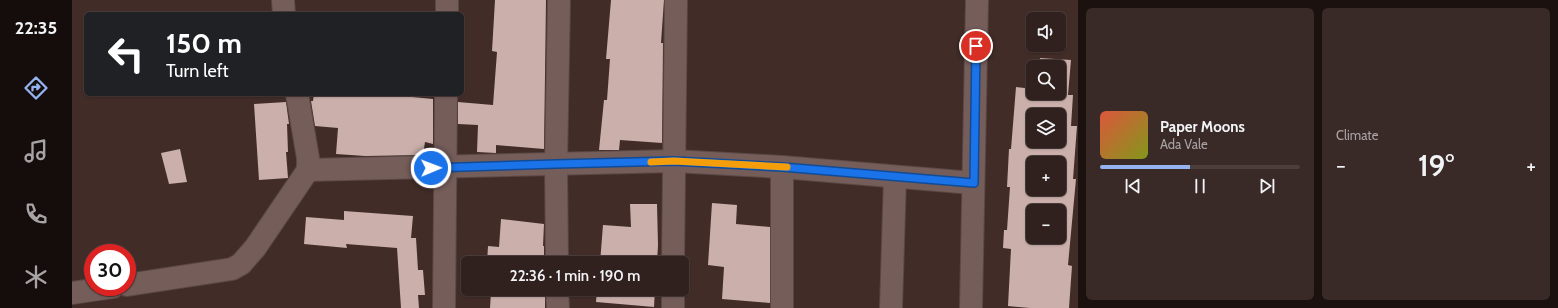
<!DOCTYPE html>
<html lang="en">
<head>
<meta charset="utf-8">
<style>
  :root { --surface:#31211e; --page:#392927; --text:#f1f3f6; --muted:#a8a3a4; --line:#4c3e3c; --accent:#95b2f1 }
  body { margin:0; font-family:Cabin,sans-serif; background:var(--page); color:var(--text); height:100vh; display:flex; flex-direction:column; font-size:15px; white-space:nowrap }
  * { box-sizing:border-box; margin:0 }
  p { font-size:13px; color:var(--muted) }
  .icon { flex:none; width:22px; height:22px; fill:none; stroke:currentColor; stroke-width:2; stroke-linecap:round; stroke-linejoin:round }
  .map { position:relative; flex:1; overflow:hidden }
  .sheet { display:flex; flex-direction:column; gap:8px; padding:8px; background:#1b1210; width:480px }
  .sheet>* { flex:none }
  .hud { position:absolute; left:12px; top:12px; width:380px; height:84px; border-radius:6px; box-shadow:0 1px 3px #0004,0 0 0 1px var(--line); background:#202124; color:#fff; overflow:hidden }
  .fabs { position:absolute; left:954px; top:12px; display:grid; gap:8px }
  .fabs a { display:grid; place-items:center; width:40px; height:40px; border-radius:6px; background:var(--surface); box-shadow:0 1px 3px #0004,0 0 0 1px var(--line); font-size:20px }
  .speed { position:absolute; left:12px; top:244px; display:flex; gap:8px; font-size:20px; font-weight:700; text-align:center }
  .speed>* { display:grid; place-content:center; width:52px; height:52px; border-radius:50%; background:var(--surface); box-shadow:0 1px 3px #0004,0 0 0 1px var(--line); line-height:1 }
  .speed .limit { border:6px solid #d22; background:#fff; color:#111 }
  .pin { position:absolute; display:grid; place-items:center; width:34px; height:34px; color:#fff; margin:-17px; border:2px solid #fff; border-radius:50%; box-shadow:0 1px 4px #0007 }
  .me { position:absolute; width:44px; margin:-22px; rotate:89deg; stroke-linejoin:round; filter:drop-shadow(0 0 3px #0008) }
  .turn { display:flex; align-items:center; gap:14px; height:84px; padding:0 16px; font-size:18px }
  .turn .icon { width:52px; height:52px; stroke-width:2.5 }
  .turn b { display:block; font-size:28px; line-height:34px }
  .big { font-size:30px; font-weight:600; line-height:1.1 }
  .sheet .card { flex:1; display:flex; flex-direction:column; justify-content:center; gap:6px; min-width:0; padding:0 14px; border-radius:6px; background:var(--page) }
  .song { display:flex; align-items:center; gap:12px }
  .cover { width:48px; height:48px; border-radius:6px; background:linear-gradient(135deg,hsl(10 70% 55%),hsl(70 70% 35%)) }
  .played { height:4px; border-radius:2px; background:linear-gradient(90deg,var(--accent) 45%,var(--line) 45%) }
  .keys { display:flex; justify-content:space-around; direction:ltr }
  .heat { display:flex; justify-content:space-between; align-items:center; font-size:22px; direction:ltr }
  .sheet .tiles { flex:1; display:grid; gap:8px; grid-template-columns:repeat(2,1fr) }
  .trip { position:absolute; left:389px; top:256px; width:228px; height:40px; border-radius:6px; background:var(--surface); box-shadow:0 1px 3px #0004,0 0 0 1px var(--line); font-weight:600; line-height:40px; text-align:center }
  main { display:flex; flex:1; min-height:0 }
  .tabs { display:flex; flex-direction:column; width:72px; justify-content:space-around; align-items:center; background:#140d0c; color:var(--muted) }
  .tabs .icon { width:28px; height:28px }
  .tabs .current { color:var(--accent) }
  .tabs b { font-size:18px; color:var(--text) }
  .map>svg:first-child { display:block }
  .building { fill:#caafaa; fill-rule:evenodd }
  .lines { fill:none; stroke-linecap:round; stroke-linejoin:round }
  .minor-casing { stroke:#5a4845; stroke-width:24 }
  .minor { stroke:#755d5a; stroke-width:22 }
  .route-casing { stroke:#114b97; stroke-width:10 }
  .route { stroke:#1a73e8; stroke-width:7 }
  .slow { stroke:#f59e0b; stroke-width:7 }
</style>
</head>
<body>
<main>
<nav class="tabs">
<b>22:35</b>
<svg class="icon current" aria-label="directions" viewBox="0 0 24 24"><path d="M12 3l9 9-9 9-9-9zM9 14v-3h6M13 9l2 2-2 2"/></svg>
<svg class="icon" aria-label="music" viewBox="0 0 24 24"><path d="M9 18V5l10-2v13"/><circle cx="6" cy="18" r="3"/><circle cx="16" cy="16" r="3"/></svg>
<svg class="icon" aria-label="phone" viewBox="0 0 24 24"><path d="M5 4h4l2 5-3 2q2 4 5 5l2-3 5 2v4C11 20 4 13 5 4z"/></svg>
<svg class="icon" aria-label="climate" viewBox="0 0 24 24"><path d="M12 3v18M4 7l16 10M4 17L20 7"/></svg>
</nav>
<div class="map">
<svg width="1006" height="308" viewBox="0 0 1006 308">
  <rect width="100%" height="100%" fill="#412c28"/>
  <g class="building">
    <polygon points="423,0 474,0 472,149 424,145 424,153 405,152 406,125 386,124 386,102 421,105 425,52 420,51"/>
    <polygon points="539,0 592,0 589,43 591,43 590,143 548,140 547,150 527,150 532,100 535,100 538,59 534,59"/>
    <path d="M968 58 999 60 996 95H1001L999 126H1005L1001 179H1004L996 265 1000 266 997 308H958L936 306 939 249 931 248 932 230H935L938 187H935L937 149H939L944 87 961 89V93H987V67H967ZM961 115H987V141H961ZM961 163H987V189H961ZM961 211H987V237H961Z"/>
    <polygon points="242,94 319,94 319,95 361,99 361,144 353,142 351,155 293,156 264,154 266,128 243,126 239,101 241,101"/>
    <polygon points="214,102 217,124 215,124 216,152 214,152 216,178 187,180 182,104"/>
    <polygon points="108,149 115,182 97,184 89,153"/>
    <polygon points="640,203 665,205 664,224 698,227 698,303 650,299 652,267 636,265"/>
    <polygon points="558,204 585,204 586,245 585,263 528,263 531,225 559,227"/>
    <polygon points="272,211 341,216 339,238 344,238 346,270 351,270 353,295 346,295 347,308 329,308 325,248 274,244 275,248 232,244 234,217 272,220"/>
    <polygon points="429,219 472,224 471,246 472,246 472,263 415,263 416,246 427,247"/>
    <polygon points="413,289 473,289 473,308 418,308 419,292 413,291"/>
    <polygon points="525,289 583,289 582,307 524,302"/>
  </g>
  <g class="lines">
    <g class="minor-casing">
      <g id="minor">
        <polyline points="211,0 212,14"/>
        <polyline points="375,14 375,0"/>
        <polyline points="225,94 236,158 236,170 602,161 710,167 901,183"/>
        <polyline points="485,263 484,163 487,0"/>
        <polyline points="601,263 604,0"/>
        <polyline points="55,285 160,269 169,264 183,248 236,170"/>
        <polyline points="485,289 486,308"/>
        <polyline points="0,293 41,287"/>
        <polyline points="372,308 374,94"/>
        <polyline points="601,308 601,289"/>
        <polyline points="710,308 710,167"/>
        <polyline points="819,308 823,177"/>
        <polyline points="899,308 905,0"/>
      </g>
    </g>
    <use href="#minor" class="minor"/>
  </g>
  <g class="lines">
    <g class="route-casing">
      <polyline id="route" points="359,168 484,164 602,161 710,167 902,183 904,46"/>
    </g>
    <use href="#route" class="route"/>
    <polyline class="slow" points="579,162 602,161 715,167"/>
  </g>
</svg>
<div class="fabs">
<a><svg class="icon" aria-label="sound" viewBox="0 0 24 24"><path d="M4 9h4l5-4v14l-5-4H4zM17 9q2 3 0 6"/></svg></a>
<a><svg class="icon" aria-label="search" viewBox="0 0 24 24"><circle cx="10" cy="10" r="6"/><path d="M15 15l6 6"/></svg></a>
<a><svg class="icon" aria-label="layers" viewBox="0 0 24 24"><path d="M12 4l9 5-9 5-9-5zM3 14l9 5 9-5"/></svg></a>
<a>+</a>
<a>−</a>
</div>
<div class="speed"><div class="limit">30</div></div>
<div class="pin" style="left:904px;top:46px;background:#d93025"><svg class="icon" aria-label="arrive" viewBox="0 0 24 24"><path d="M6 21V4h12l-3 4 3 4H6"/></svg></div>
<svg class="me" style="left:359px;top:168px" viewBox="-20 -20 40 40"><circle r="17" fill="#1a73e8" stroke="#fff" stroke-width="3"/><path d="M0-11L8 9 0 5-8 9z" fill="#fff"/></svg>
<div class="trip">22:36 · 1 min · 190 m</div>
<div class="hud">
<div class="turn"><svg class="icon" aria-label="left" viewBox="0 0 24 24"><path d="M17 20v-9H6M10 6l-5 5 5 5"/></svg><div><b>150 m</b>Turn left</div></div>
</div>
</div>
<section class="sheet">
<div class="tiles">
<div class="card">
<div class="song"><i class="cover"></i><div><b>Paper Moons</b><p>Ada Vale</p></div></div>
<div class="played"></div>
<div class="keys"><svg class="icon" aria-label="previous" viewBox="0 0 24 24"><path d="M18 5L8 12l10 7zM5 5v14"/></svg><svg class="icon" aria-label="pause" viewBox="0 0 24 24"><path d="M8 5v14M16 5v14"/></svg><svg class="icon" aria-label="next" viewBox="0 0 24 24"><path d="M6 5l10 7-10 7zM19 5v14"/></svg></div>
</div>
<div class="card"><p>Climate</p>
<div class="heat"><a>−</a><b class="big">19°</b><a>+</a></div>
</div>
</div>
</section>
</main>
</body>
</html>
